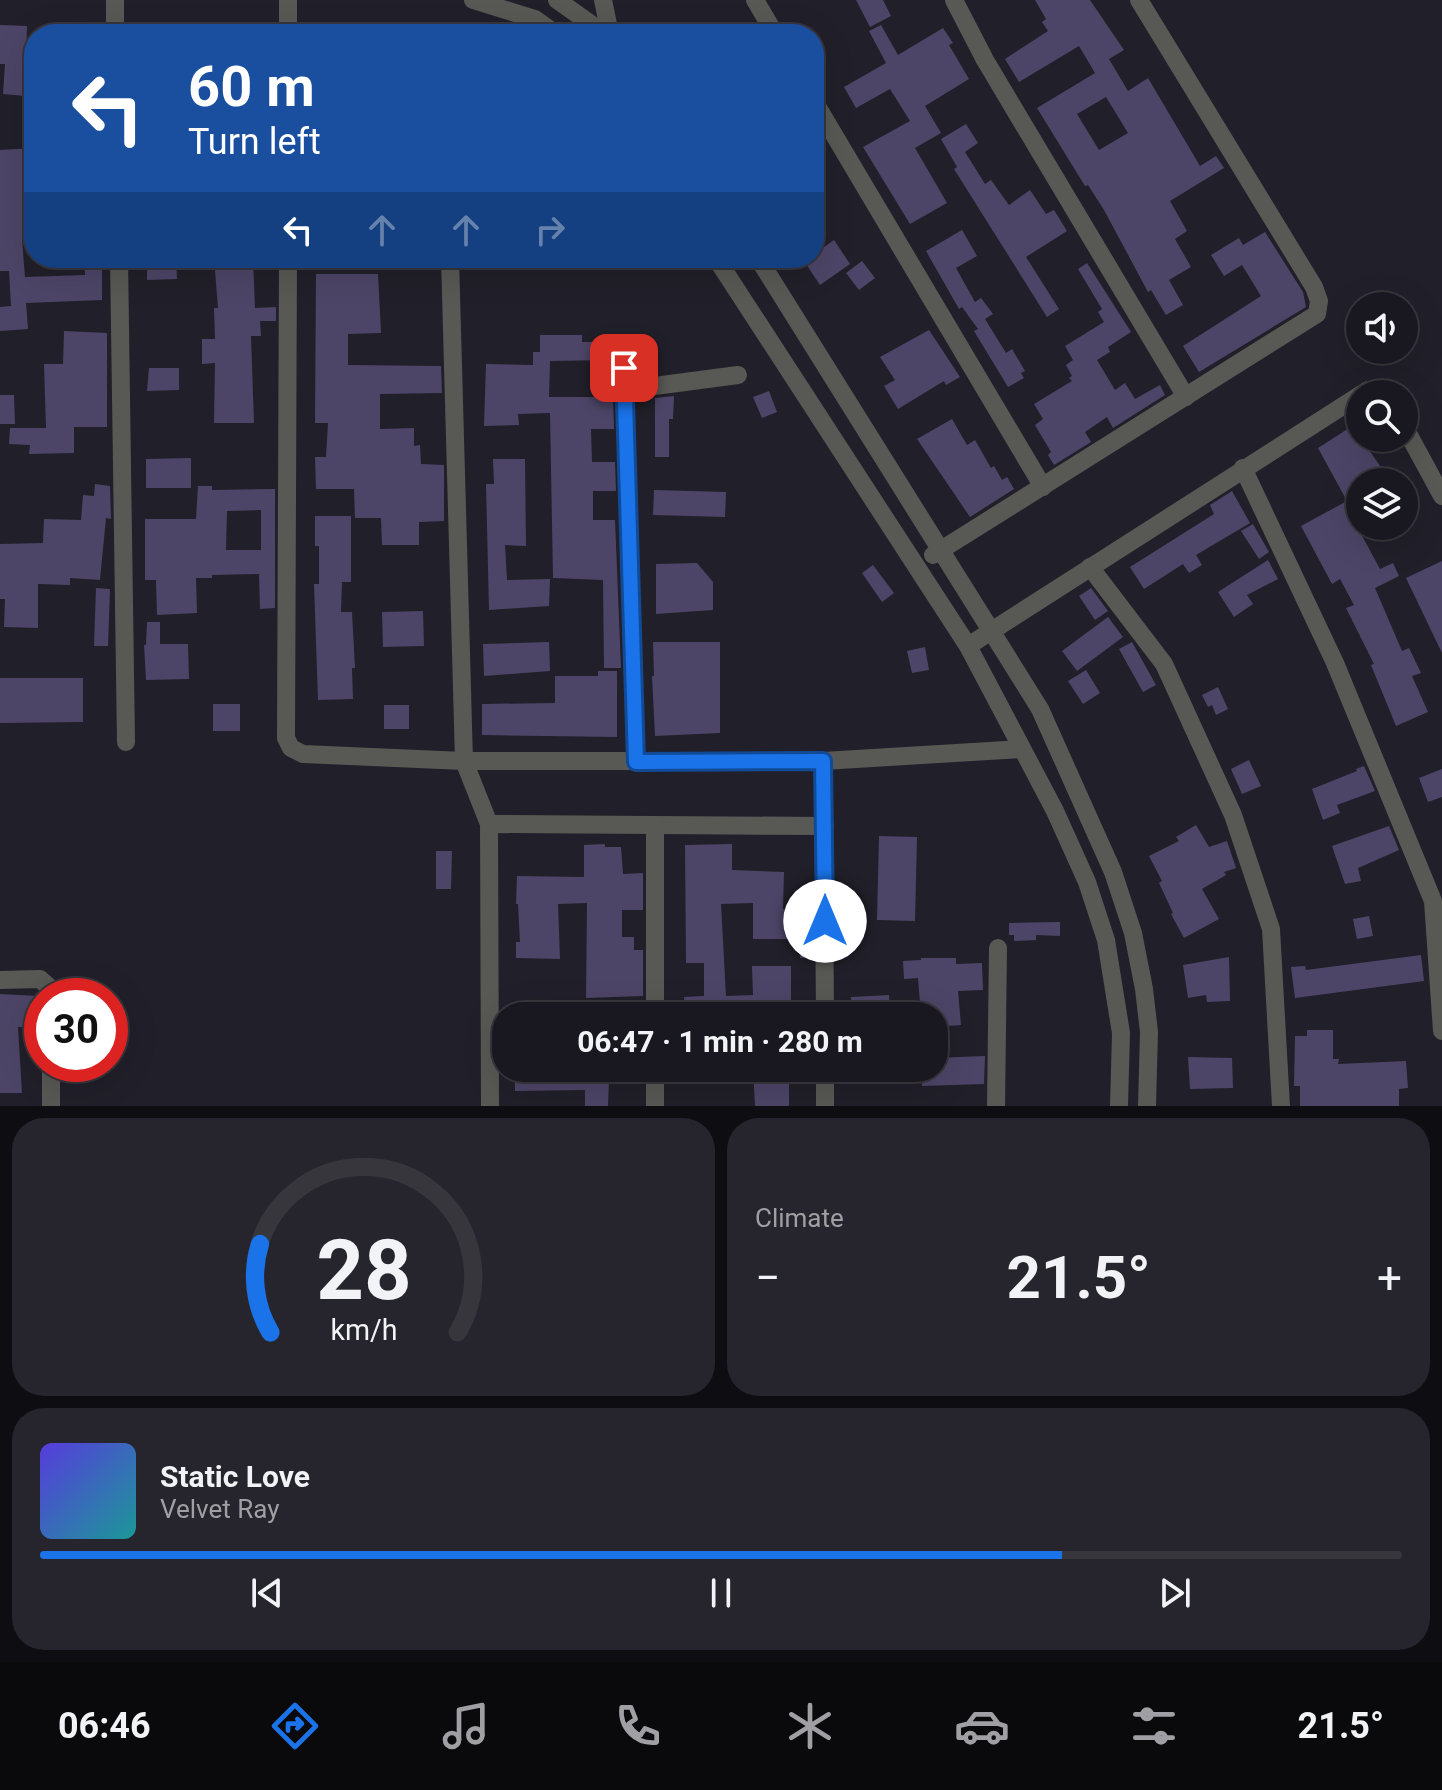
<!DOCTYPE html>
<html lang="en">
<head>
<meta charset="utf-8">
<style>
  :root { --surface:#19171f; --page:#26242c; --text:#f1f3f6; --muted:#9f9fa4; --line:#37363d; --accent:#1a73e8 }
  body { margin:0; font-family:Roboto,sans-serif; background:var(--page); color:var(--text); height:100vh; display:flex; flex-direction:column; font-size:30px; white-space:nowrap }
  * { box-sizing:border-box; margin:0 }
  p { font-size:26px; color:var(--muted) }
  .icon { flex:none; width:44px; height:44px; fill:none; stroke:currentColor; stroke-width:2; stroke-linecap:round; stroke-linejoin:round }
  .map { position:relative; height:1106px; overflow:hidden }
  .details { display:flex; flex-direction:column; gap:12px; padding:12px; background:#0e0d11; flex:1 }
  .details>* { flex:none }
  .hud { position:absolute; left:24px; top:24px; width:800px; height:244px; border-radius:32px; box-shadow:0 8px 32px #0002,0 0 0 2px var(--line); background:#1a4fa0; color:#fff; overflow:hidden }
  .fabs { position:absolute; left:1346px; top:292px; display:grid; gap:16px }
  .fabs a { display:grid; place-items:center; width:72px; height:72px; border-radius:50%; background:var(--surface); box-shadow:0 8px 32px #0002,0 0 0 2px var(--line); font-size:40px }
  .speed { position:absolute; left:24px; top:978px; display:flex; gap:16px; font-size:40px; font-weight:700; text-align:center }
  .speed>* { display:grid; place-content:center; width:104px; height:104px; border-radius:50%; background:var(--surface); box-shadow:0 8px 32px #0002,0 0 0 2px var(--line); line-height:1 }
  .speed .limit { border:12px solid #d22; background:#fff; color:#111 }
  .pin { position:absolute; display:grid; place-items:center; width:68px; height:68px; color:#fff; margin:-34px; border-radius:16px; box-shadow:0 4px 12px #0006 }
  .me { position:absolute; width:88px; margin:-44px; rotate:0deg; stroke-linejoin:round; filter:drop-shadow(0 0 6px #0008) }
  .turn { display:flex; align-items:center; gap:28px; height:168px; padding:0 32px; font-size:36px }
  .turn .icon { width:104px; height:104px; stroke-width:2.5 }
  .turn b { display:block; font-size:56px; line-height:68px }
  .lanes { display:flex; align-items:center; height:76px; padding:0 32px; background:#0003; justify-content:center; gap:40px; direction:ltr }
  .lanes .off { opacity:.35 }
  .big { font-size:60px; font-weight:700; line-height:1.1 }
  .details .widget { flex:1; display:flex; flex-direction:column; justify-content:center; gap:12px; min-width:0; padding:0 28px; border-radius:32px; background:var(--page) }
  .details .dial { align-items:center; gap:0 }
  .dial svg { height:208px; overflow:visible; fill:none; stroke:var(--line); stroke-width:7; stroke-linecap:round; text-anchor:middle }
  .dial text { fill:var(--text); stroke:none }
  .song { display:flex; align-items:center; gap:24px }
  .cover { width:96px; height:96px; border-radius:12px; background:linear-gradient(135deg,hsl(250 70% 55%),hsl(180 70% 35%)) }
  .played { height:8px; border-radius:4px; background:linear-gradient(90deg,var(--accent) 75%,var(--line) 75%) }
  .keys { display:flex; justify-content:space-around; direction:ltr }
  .heat { display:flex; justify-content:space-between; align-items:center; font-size:44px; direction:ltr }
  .details .tiles { flex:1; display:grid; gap:12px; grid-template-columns:1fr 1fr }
  .widget:last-child { grid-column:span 2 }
  .trip { position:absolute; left:492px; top:1002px; width:456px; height:80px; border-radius:32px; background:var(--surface); box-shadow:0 8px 32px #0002,0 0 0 2px var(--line); font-weight:700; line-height:80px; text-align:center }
  .dock { display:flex; height:128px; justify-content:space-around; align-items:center; background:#0a090c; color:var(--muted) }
  .dock .icon { width:56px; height:56px }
  .dock .on { color:var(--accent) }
  .dock b { font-size:36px; color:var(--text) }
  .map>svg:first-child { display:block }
  .building { fill:#4d4567; fill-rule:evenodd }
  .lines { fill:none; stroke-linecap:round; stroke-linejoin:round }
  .minor { stroke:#585954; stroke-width:18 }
  .route-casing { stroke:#114b97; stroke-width:20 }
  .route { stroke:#1a73e8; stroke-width:14 }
</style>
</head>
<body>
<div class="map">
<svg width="1442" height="1106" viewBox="0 0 1442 1106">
  <rect width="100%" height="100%" fill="#211f29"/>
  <g class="building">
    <polygon points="856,0 883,0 891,16 870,27"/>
    <path d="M1035 0H1090L1124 50 1109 59 1128 91 1148 78 1200 166 1216 156 1224 168 1170 201 1187 231 1175 239 1191 267 1169 280 1183 305 1166 315 1151 290 1148 292 1104 210 1088 185 1085 186 1037 108 1095 73 1079 46 1019 82 1005 59 1048 31 1042 22 1046 19ZM1106 97 1128 133 1099 150 1077 114Z"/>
    <polygon points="0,25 27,26 25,96 3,94 5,64 0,64"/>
    <polygon points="881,25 898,55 943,28 953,43 949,45 969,79 925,106 941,133 915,148 947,203 910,224 863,147 910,121 890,89 856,108 844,87 886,63 869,31"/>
    <polygon points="966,124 978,143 965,152 985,184 991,180 1009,205 1030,190 1046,214 1054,210 1067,231 1026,257 1059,309 1047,317 954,169 957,167 941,139"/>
    <polygon points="34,148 34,239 22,239 25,277 85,275 85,270 102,270 102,300 26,303 28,329 0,331 0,307 11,306 9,271 0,271 0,150"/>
    <polygon points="962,230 977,256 956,268 975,302 981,298 993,314 985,319 1006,353 1012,349 1025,371 1021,373 1024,378 1008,387 974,331 978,329 962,307 959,309 926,251"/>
    <polygon points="1265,232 1303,292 1306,307 1199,372 1183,346 1261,296 1242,265 1224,276 1211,255 1239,238 1243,245"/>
    <polygon points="834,240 850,264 820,285 804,261 814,258 814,254"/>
    <polygon points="147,258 176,258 177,279 147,280"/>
    <polygon points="214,258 253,258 255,308 276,307 276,321 260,321 261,336 251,336 254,423 214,423 215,363 202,364 202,339 215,339 214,308 218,308"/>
    <polygon points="862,261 875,278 859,290 846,273"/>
    <polygon points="1087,263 1131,332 1108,347 1110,352 1097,360 1115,390 1125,383 1135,399 1160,385 1165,395 1113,428 1107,417 1085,432 1091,442 1054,465 1048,455 1051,452 1035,425 1043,419 1034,404 1072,381 1069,378 1072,376 1066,365 1073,360 1065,346 1104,322 1098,312 1102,309 1078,269"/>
    <polygon points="316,274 378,274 381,333 348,334 348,365 441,366 442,393 380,394 380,429 414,428 414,446 420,445 421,464 444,465 444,521 419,522 419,545 382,545 381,518 355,518 354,489 316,489 315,457 326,457 328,423 315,423"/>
    <polygon points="929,330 960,377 946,385 944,381 898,409 884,386 895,380 880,357"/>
    <polygon points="64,331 107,333 107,427 74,427 74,453 29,454 30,445 9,444 10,428 46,428 44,364 63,364"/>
    <polygon points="540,335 582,335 582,342 612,342 611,360 550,361 549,397 613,397 614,429 591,429 592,462 615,462 616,491 593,491 593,520 615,520 621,668 604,668 603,580 553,578 550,413 518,414 519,425 484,426 486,364 533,365 533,352 540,352"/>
    <polygon points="149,368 179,368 179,390 147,391"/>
    <polygon points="769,391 777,412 762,418 753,397"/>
    <polygon points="0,395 14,395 15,424 0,424"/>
    <polygon points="674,396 673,419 669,419 669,457 655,457 655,398"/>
    <polygon points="952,419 967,445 975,440 991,468 994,466 1002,480 1007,477 1014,489 970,517 917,439"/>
    <polygon points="1360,421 1360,438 1381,438 1367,447 1391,482 1360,482 1360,532 1380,569 1393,563 1399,576 1375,588 1402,651 1409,648 1421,673 1412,676 1428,712 1396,726 1371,665 1374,664 1346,608 1354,605 1340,579 1332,584 1301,526 1347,501 1318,448"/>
    <polygon points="191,458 191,488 146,488 146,459"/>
    <polygon points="493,459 525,459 526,546 505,545 507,580 550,579 549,606 489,610 486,484 494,484"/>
    <polygon points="95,484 110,486 111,519 106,518 100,580 70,578 70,585 38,584 38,628 4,627 5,599 0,599 0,544 43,543 44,519 81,520 83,495 94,496"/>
    <path d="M198 486H212V490L275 489V608L260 609 259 574 212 575V578H196L197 613 157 615 156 580H145V519H196ZM261 510V550H226L227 511Z"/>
    <polygon points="654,490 726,492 725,517 653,515"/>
    <polygon points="1232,491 1250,523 1196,555 1202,565 1189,573 1183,564 1144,589 1130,567 1214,514 1210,505"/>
    <polygon points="315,516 351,516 351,582 342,582 341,612 352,612 355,668 352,668 353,699 318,700 314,584 319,584 319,546 315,546"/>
    <polygon points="1253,524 1269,552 1259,559 1241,531"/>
    <polygon points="1268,560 1278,579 1247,595 1253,604 1234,617 1218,592"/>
    <polygon points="1442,561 1442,653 1406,578"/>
    <polygon points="697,563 713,582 713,610 656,614 656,564"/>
    <polygon points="873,565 894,593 882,602 862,573"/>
    <polygon points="96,588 110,589 108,646 94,646"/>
    <polygon points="1091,588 1108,611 1095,620 1079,596"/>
    <polygon points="423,611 424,646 383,647 382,612"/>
    <polygon points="1108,617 1123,637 1077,671 1062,651"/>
    <polygon points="147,622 160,622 160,644 188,644 189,679 146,680 144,645 146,645"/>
    <polygon points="549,642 550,671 484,676 483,644"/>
    <polygon points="653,642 720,642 720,733 655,736 652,676 654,676"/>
    <polygon points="1132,642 1156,685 1143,692 1119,649"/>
    <polygon points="925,647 929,670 912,673 907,651"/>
    <polygon points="1086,670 1100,693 1083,704 1068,681"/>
    <polygon points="598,671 617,671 617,737 482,735 482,704 555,703 555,676 598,676"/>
    <polygon points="0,678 83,678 83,722 0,723"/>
    <polygon points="1218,687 1228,709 1216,715 1212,705 1208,707 1202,695"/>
    <rect x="213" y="704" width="27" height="27"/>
    <rect x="384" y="705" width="25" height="24"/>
    <polygon points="1249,760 1261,786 1242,794 1231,769"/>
    <polygon points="1364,766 1375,791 1337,805 1340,813 1323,820 1312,789 1357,771 1356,769"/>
    <polygon points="1442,769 1442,797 1428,802 1419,778"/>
    <polygon points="1196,825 1209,847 1227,841 1236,868 1224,872 1226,875 1202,889 1219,919 1184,938 1171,914 1173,913 1159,883 1162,881 1149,856 1179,841 1176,837"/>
    <polygon points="1389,826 1399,850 1358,868 1361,881 1345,884 1332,846"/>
    <polygon points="879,836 917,837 915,921 877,920"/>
    <polygon points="605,844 605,847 621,847 623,874 643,873 643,910 622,910 622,937 634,937 634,950 643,950 643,996 586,998 587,903 558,904 560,959 516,958 516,942 520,942 518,904 516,904 517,876 584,877 584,845"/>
    <polygon points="732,844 732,870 784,872 783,909 800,909 800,932 812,932 813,958 800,958 800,939 753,939 753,903 721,904 726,996 753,995 752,966 791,966 791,1001 813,1000 813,1016 685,1016 684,997 704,996 704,963 686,963 685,845"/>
    <polygon points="436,851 452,851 451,889 436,889"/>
    <polygon points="1369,916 1373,936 1357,939 1353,919"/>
    <polygon points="1060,922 1060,936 1036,935 1036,940 1014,941 1014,935 1009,935 1009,923"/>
    <polygon points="1421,955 1424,981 1295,998 1291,967 1305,966 1306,970"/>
    <polygon points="1229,957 1230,1001 1207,1002 1206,995 1188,998 1183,965"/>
    <polygon points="921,958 956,958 956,964 982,963 983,990 958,991 961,1025 934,1027 934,1016 921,1016 918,978 904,979 903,961 921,960"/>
    <polygon points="0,994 39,996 42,1003 41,1027 18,1027 22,1093 0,1093"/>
    <polygon points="889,995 890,1016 852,1016 851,997"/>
    <polygon points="1307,1030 1333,1030 1333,1059 1339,1059 1338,1064 1406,1061 1408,1088 1399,1089 1399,1106 1300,1106 1300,1086 1294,1086 1295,1036 1307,1036"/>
    <polygon points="985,1056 984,1084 922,1086 921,1068 934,1068 934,1058"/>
    <polygon points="1188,1057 1232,1058 1233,1088 1190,1089"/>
    <polygon points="515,1068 643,1068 643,1081 609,1080 608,1106 585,1106 585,1090 515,1091"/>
    <polygon points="753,1068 780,1068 780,1072 789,1071 789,1106 755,1106"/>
  </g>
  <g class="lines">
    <g class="minor">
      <polyline points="115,0 115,34"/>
      <polyline points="473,0 535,19 556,34"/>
      <polyline points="557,0 605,34"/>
      <polyline points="603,0 610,34"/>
      <polyline points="755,0 775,34"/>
      <polyline points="954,0 985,60 1186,397"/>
      <polyline points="288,34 288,0"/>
      <polyline points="814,101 1043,487"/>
      <polyline points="119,258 126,742"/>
      <polyline points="288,258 286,738 291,748 303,754 464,761 823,761 1021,749"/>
      <polyline points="450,258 464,761 489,824 490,1106"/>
      <polyline points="716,258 968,646 1055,811 1087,882 1106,940 1121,1033 1119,1106"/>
      <polyline points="758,258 1040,709 1113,872 1133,933 1144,989 1149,1032 1147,1106"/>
      <polyline points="623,347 636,762"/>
      <polyline points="624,390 738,375"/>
      <polyline points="1362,394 1368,390 1382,390 1385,394"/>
      <polyline points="1404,426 1442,496"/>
      <polyline points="1243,468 1335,663 1433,901 1442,1031"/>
      <polyline points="933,555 1317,314 1319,301 1314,287 1139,0"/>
      <polyline points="1090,567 1164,664 1233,815 1271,929 1281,1106"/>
      <polyline points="968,646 1360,395"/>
      <polyline points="823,761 825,1016"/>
      <polyline points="489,824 825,826"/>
      <polyline points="655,825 655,1016"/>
      <polyline points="0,980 40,979 49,987 51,996"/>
      <polyline points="51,1064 51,1106"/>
      <polyline points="655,1068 655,1106"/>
      <polyline points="825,1068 825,1106"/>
      <polyline points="996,1106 998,948"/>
    </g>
  </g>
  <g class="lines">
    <g class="route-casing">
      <polyline id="route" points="624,368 636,762 823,761 825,921"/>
    </g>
    <use href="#route" class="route"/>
  </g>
</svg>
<div class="fabs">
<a><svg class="icon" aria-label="sound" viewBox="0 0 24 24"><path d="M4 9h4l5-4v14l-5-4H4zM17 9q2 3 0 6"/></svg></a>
<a><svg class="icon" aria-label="search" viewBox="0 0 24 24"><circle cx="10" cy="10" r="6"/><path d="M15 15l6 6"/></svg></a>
<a><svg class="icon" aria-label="layers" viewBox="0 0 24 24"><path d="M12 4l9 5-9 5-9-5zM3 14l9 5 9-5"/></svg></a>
</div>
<div class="speed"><div class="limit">30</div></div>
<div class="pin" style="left:624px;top:368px;background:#d93025"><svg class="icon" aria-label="arrive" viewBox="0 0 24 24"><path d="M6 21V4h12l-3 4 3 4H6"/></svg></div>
<svg class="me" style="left:825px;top:921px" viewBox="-20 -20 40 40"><circle r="19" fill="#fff"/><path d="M0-13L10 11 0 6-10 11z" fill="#1a73e8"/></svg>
<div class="trip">06:47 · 1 min · 280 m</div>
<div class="hud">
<div class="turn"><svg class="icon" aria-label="left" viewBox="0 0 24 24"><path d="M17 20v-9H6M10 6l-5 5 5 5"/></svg><div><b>60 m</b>Turn left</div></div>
<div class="lanes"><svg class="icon" aria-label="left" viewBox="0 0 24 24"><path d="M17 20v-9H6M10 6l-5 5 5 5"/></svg><svg class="icon off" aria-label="ahead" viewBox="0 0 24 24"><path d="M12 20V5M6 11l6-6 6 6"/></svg><svg class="icon off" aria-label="ahead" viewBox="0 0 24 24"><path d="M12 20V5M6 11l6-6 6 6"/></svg><svg class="icon off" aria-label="right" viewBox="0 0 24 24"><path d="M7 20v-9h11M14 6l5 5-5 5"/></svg></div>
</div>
</div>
<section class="details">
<div class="tiles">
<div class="widget dial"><svg viewBox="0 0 100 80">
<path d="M14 69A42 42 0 1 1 86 69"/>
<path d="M14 69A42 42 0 0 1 10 35" stroke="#1a73e8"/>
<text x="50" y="56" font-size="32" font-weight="700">28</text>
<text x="50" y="72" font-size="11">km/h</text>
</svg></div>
<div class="widget"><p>Climate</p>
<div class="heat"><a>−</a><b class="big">21.5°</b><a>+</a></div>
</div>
<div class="widget">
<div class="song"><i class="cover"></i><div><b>Static Love</b><p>Velvet Ray</p></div></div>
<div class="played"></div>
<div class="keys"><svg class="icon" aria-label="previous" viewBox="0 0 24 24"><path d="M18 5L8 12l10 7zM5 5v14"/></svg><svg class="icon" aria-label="pause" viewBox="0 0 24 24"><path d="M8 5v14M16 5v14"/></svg><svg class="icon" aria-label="next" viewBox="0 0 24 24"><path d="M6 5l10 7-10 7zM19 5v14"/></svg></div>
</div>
</div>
</section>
<nav class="dock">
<b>06:46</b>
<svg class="icon on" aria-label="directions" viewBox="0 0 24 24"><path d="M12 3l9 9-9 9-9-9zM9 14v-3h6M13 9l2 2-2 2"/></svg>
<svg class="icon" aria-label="music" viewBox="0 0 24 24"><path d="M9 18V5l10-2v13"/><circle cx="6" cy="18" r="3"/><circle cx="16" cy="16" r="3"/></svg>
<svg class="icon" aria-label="phone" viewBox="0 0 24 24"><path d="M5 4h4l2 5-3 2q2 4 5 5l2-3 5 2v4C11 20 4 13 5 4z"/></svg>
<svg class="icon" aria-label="climate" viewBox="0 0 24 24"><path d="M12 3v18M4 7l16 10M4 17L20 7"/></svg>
<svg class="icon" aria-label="car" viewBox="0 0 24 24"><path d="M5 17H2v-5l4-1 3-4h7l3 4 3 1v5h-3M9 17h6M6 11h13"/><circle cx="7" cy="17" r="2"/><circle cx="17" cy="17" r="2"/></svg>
<svg class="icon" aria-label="filters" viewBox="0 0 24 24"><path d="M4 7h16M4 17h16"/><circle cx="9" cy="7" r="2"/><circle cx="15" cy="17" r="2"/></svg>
<b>21.5°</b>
</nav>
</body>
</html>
